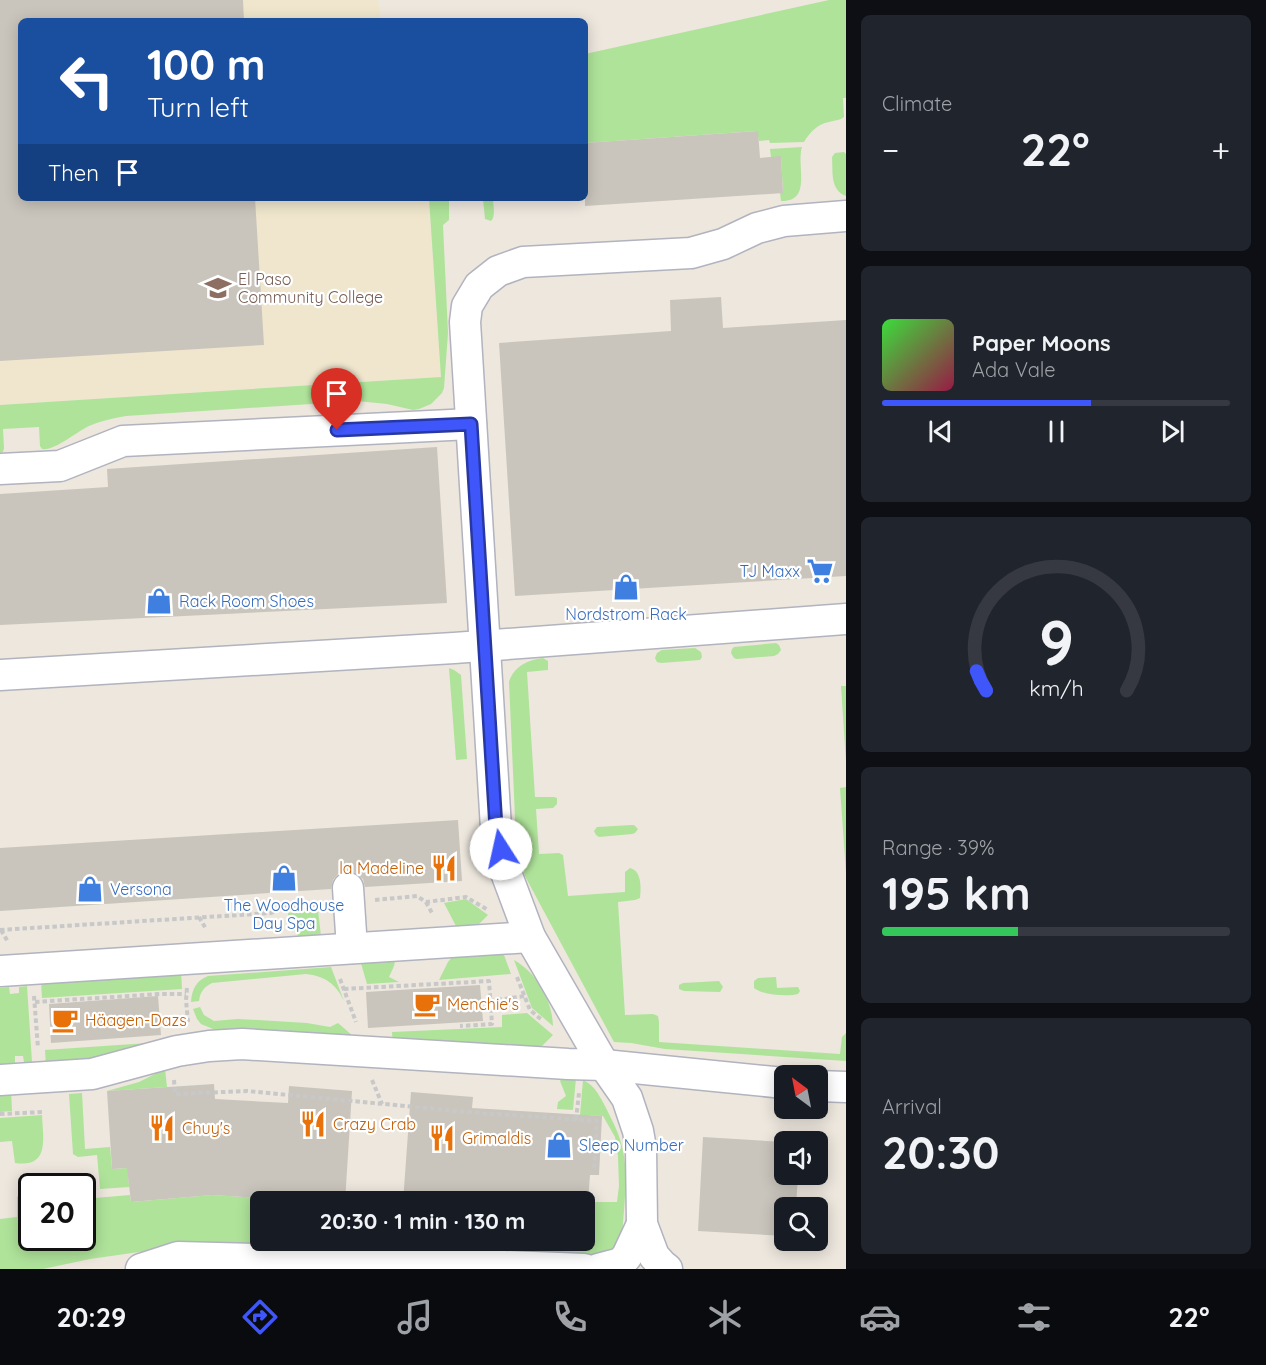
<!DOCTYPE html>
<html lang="en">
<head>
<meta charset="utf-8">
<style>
  :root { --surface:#171b24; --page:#20242c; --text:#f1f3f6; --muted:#9ea1a6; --line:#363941; --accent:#3e56fa }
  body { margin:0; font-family:Quicksand,sans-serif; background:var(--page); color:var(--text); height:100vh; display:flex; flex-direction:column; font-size:22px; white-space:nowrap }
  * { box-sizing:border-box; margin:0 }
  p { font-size:20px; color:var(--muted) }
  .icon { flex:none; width:33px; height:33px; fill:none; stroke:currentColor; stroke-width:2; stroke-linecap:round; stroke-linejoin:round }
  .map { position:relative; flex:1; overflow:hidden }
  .panel { display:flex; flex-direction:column; gap:15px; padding:15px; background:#0d0f14; width:420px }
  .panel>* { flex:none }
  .top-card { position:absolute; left:18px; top:18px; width:570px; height:183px; border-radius:9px; box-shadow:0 3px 15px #0003; background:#1a4fa0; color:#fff; overflow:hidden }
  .needle { width:39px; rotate:328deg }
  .tools { position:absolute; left:774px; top:1065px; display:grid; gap:12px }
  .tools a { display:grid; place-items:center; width:54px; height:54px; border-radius:9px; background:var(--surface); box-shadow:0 3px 15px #0003; font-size:30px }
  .speed { position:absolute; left:18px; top:1173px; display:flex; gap:12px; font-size:30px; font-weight:700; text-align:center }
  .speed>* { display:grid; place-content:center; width:78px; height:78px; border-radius:50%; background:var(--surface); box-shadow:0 3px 15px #0003; line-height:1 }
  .speed .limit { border:3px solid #111; border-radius:9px; background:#fff; color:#111 }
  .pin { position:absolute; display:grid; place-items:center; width:51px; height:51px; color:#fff; margin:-62px -26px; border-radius:50% 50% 50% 0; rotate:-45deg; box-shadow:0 0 6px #0007 }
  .pin .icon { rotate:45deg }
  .me { position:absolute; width:66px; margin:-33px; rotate:350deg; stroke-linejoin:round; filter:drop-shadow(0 0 4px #0008) }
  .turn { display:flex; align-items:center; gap:21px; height:126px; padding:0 30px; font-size:27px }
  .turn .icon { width:78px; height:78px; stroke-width:2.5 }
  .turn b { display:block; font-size:42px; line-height:51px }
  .then { display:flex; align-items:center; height:57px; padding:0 30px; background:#0003; gap:12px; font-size:22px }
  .big { font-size:45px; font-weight:800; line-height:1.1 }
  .panel .tile { flex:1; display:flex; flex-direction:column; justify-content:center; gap:9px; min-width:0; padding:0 21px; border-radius:9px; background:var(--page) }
  .panel .dial { align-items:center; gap:0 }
  .dial svg { height:156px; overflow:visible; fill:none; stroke:var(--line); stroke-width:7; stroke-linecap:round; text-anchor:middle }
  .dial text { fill:var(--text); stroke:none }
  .song { display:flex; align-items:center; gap:18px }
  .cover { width:72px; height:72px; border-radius:9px; background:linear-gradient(135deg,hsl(120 70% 55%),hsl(340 70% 35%)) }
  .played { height:6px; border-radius:3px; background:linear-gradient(90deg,var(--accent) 60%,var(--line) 60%) }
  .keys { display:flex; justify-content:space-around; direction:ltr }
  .heat { display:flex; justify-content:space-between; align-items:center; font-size:33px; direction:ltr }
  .charge { height:9px; border-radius:4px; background:linear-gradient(90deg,#34c759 39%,var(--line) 0) }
  .trip { position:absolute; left:250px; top:1191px; width:345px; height:60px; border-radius:9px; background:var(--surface); box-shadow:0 3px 15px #0003; font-weight:800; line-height:60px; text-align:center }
  .dock { display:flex; height:96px; justify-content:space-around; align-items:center; background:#090b0e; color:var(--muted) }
  .dock .icon { width:42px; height:42px }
  .dock .selected { color:var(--accent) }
  .dock b { font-size:27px; color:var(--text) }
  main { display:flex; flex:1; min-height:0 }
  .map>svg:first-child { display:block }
  .education { fill:#efe6cd }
  .green { fill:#afe39a }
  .building { fill:#c9c5bc }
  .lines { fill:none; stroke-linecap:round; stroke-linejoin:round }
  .minor-casing { stroke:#b1b3bf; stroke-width:33 }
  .path { stroke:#c8c8c8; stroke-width:4; stroke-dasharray:4.5 3; stroke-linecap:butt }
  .minor { stroke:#fff; stroke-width:30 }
  .route-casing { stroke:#2838a2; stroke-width:15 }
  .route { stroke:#3e56fa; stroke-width:10 }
  .labels { text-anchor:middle; stroke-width:4.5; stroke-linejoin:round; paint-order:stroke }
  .education-label { font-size:16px; fill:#785e54; stroke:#fff; text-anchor:start }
  .shop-label { font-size:16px; fill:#366cbe; stroke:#fff; text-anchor:start }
  .food-label { font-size:16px; fill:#c56008; stroke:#fff; text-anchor:start }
</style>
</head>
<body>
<main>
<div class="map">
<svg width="846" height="1269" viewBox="0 0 846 1269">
  <rect width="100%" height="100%" fill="#ede7de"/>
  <polygon class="education" points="0,0 378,0 381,21 21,21 21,198 429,198 441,377 0,405"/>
  <g class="green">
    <path d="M829 0H846V98H843L844 117C839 121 835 120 829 122 818 124 810 132 804 142L770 143 769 140 759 141 757 131 585 143V54Z"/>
    <path d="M802 147C796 165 813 202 781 201L780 193 783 192 781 157H771L770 149Z"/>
    <path d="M844 152 846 154V196C830 190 833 172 832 157L835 153Z"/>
    <path d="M429 198H493C493 205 496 216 491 221L485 219 483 199 449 201V220L443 225 448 333 444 388 442 393 431 404 419 409 413 410 387 404 357 401 126 416C113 418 101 421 89 426 76 432 55 451 42 449L40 446 39 427 3 429 4 448 3 452 0 453V405L441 377Z"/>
    <polygon points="776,643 779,645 781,650 778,654 774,656 737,659 734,658 731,653 732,649 734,647"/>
    <polygon points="695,648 701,652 702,657 700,660 661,663 657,662 655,658 657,653 662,650"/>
    <path d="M543 658 548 661V670L527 672 535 797H554L557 798V804L553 808 536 809 539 854 559 853 563 855 568 896 625 892V872L630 868C642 871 641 888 640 898L635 900 618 902 625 1015 653 1014 658 1016 659 1022V1042L840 1054 842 1037 846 1033V1061L665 1049 631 1043 614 1042 526 878C521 866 518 854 516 840L509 682C514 666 528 660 543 658Z"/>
    <polygon points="449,668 454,670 461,675 467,759 456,760"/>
    <polygon points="841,686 846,686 846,762"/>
    <polygon points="846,787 846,873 840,788"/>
    <polygon points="632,825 634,825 638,829 635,833 632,834 599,837 596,835 594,831 597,827"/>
    <polygon points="466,899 488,915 476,927 457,928 444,903"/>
    <path d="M318 910 321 936 304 941C296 934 288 924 288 913Z"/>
    <polygon points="493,953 504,955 511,974 439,980 448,962 453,956"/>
    <polygon points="360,960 395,961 394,966 389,977 399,982 367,984"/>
    <path d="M514 960C537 973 552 1000 553 1026L532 1008Z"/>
    <path d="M331 967 344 1001C336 984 325 976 306 974L212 983C204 987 200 992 199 1001L191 1002C192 989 196 981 208 976Z"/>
    <polygon points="181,971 182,989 42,998 41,981"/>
    <path d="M776 977 777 988 798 987 800 991 798 994C788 997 762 995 754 988V981L758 978Z"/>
    <polygon points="719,981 723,987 720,992 684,991 679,989 679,985 683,983"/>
    <polygon points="27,986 32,1062 24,1062 23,1056 15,1056 15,1063 0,1064 0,988 9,987 10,994 19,993 19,987"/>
    <polygon points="200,1007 204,1015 214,1021 238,1019 258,1020 307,1023 330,1027 338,1023 353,1036 253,1029 213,1029 201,1024 197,1019 193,1009"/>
    <polygon points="527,1013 553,1035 539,1049 393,1044 392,1032 502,1027 502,1015"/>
    <polygon points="148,1043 150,1048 46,1067 45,1050"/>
    <polygon points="165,1069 167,1087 107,1091 139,1082"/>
    <polygon points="563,1077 576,1078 573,1110 557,1109 558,1102 566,1096 560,1081"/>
    <path d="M583 1080C595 1085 600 1097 606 1108 613 1122 620 1135 623 1151 629 1177 623 1213 622 1240L620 1245 605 1257 192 1248 139 1252 90 1259 43 1269H0V1219L17 1217V1197L19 1195 31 1194 32 1238H82L83 1199 130 1195 131 1202 212 1195 279 1199V1201L261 1202V1240H585V1224H591L593 1202H617L619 1186 618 1156 615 1137 603 1116 580 1115Z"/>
    <polygon points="11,1090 12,1111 0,1112 0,1091"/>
    <polygon points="82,1093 85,1149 110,1147 112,1169 128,1168 129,1187 100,1189 97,1155 78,1157 73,1154 69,1094"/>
    <path d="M42 1115C43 1139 50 1168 15 1163L12 1141 0 1142V1118Z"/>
  </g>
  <g class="building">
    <polygon points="0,0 243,0 244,21 21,21 21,198 255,198 264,345 0,361"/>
    <polygon points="758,131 760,158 781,156 783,193 585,206 585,143"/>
    <polygon points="721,297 723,328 846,320 846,576 515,596 499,343 671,331 670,300"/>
    <polygon points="437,447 447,603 0,625 0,494 108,487 107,469"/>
    <polygon points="458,820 462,881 365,887 363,879 356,873 346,871 339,873 333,880 331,889 0,911 0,848"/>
    <polygon points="480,985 483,1021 368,1028 366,992"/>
    <polygon points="158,996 161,1035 51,1043 49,1004"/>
    <polygon points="214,1084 215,1099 288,1103 289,1086 352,1091 345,1202 321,1202 212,1195 131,1202 127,1168 112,1169 107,1091"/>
    <polygon points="411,1092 473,1097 472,1108 602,1116 599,1175 590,1175 588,1202 403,1202"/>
    <polygon points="703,1137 784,1142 784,1174 798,1174 796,1208 784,1208 784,1236 698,1231"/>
  </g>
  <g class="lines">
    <g class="minor-casing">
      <g id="minor">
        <polyline points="0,469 60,466 123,441 471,424"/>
        <polyline points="0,675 454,648 846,619"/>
        <polyline points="348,888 352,948"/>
        <polyline points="0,971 530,937"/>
        <polyline points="0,1080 92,1074 177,1051 209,1046 242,1044 568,1064 604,1065 784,1083"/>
        <polyline points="818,1086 846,1087"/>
        <polyline points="141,1269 178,1257 478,1265 584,1269"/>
        <polyline points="598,1269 621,1263 627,1256 642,1224"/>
        <polyline points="667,1269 662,1265 654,1256 642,1224 641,1148 638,1131 627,1098 604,1065 530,937 505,870 496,828 465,322 467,306 479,286 498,271 523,262 691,253 723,244 757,228 784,221 846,216"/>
      </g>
    </g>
    <g class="path">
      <polyline points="375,900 417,896 426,902 466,897 488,910"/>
      <polyline points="426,902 433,915"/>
      <polyline points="199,917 206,929"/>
      <polyline points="0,930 271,913 285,907 322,904"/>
      <polyline points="1,930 8,942"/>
      <polyline points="517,977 530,1010 543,1021"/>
      <polyline points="340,979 356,1022"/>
      <polyline points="187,988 186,1000 188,1022"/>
      <polyline points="344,989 489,981 492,1024 460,1026"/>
      <polyline points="34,996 38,1048"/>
      <polyline points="490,1001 525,996"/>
      <polyline points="35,1002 160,994 186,994"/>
      <polyline points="174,1080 175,1094 247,1091 479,1113 597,1121 594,1171"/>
      <polyline points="372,1080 382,1104"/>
      <polyline points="0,1114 43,1112"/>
      <polyline points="576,1120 579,1093"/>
    </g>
    <use href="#minor" class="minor"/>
  </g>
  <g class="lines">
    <g class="route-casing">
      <polyline id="route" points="337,430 471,424 496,828 501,849"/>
    </g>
    <use href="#route" class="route"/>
  </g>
  <defs>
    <g id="university-bare" transform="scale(2.07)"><path d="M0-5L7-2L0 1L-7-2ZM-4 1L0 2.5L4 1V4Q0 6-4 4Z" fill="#8d6e63" stroke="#fff" stroke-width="2.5" paint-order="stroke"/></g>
    <g id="supermarket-bare" transform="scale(2.07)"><path d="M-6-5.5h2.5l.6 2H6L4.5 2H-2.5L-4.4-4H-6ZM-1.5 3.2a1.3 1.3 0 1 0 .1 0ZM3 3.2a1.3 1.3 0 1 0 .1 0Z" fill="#3f7fe0" stroke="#fff" stroke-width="2.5" paint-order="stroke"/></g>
    <g id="shop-bare" transform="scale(2.07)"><path d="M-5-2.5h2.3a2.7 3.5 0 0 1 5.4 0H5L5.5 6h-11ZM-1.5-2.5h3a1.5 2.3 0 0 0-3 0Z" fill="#3f7fe0" stroke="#fff" stroke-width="2.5" paint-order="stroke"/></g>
    <g id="restaurant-bare" transform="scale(2.07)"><path d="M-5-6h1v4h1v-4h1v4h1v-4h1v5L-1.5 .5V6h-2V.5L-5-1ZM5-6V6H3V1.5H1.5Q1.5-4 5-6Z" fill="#e8710a" stroke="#fff" stroke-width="2.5" paint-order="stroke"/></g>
    <g id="cafe-bare" transform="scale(2.07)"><path d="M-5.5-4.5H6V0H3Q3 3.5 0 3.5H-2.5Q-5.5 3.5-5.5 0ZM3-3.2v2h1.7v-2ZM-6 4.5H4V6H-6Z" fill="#e8710a" stroke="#fff" stroke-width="2.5" paint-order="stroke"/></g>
  </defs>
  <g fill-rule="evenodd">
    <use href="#university-bare" x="218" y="288"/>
    <use href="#supermarket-bare" x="820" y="571"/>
    <use href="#shop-bare" x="626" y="587"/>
    <use href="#shop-bare" x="159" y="601"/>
    <use href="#restaurant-bare" x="444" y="868"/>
    <use href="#shop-bare" x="284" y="878"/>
    <use href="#shop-bare" x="90" y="889"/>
    <use href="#cafe-bare" x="427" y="1004"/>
    <use href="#cafe-bare" x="65" y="1020"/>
    <use href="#restaurant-bare" x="313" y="1124"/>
    <use href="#restaurant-bare" x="162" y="1128"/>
    <use href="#restaurant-bare" x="442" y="1138"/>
    <use href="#shop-bare" x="559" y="1145"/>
  </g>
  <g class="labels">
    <g class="education-label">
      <text x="238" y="285">El Paso<tspan x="238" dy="18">Community College</tspan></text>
    </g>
    <g class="shop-label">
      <text x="800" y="577" text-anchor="end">TJ Maxx</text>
      <text x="179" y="607">Rack Room Shoes</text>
      <text x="626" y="620" text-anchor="middle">Nordstrom Rack</text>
      <text x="110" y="895">Versona</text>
      <text x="284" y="911" text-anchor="middle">The Woodhouse<tspan x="284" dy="18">Day Spa</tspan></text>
      <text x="579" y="1151">Sleep Number</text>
    </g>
    <g class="food-label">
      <text x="424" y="874" text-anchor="end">la Madeline</text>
      <text x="447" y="1010">Menchie's</text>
      <text x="85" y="1026">Häagen-Dazs</text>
      <text x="333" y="1130">Crazy Crab</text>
      <text x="182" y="1134">Chuy's</text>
      <text x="462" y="1144">Grimaldis</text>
    </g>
  </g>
</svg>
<div class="tools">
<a><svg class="needle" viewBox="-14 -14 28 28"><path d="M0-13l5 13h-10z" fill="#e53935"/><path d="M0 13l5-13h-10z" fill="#9ea1a6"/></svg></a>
<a><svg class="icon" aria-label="sound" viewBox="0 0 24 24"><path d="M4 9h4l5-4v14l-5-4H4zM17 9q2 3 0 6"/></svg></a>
<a><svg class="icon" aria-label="search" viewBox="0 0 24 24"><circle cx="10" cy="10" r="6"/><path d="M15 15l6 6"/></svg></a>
</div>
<div class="speed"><div class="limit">20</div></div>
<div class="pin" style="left:337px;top:430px;background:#d93025"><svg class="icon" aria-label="arrive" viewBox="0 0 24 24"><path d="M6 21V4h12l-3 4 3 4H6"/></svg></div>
<svg class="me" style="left:501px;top:849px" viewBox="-20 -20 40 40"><circle r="19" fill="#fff"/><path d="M0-13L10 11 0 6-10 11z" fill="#3e56fa"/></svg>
<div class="trip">20:30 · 1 min · 130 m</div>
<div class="top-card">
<div class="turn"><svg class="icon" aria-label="left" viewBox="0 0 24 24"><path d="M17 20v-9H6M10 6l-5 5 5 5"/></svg><div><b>100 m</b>Turn left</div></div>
<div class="then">Then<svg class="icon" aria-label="arrive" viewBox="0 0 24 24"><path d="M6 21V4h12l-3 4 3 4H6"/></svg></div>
</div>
</div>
<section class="panel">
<div class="tile"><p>Climate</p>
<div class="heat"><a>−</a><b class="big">22°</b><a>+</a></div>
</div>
<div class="tile">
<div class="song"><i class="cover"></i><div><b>Paper Moons</b><p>Ada Vale</p></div></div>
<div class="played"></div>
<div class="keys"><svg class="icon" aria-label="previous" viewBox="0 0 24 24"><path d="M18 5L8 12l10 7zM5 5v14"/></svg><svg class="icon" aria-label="pause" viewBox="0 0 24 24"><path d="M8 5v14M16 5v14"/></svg><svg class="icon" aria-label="next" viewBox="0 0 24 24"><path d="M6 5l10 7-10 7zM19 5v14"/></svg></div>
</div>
<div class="tile dial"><svg viewBox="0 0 100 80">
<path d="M14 69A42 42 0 1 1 86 69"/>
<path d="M14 69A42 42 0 0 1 9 59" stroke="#3e56fa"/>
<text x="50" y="56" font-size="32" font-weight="700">9</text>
<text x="50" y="72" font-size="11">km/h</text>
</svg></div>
<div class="tile"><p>Range · 39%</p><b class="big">195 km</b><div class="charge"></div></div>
<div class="tile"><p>Arrival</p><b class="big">20:30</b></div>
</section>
</main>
<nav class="dock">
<b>20:29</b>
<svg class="icon selected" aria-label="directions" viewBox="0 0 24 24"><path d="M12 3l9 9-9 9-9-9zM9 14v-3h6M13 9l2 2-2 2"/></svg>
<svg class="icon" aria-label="music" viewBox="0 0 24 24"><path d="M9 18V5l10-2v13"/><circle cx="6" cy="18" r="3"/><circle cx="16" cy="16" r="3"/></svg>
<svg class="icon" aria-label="phone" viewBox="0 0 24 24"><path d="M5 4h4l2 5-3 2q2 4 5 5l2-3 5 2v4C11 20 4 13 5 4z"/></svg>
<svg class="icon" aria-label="climate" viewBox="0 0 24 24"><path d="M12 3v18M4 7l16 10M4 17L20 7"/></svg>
<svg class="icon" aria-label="car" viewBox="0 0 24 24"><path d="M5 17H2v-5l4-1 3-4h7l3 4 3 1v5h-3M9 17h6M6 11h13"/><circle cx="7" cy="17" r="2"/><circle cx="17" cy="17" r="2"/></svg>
<svg class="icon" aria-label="filters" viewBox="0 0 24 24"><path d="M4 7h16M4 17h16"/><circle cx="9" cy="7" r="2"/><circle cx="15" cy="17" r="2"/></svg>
<b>22°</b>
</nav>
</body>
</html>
